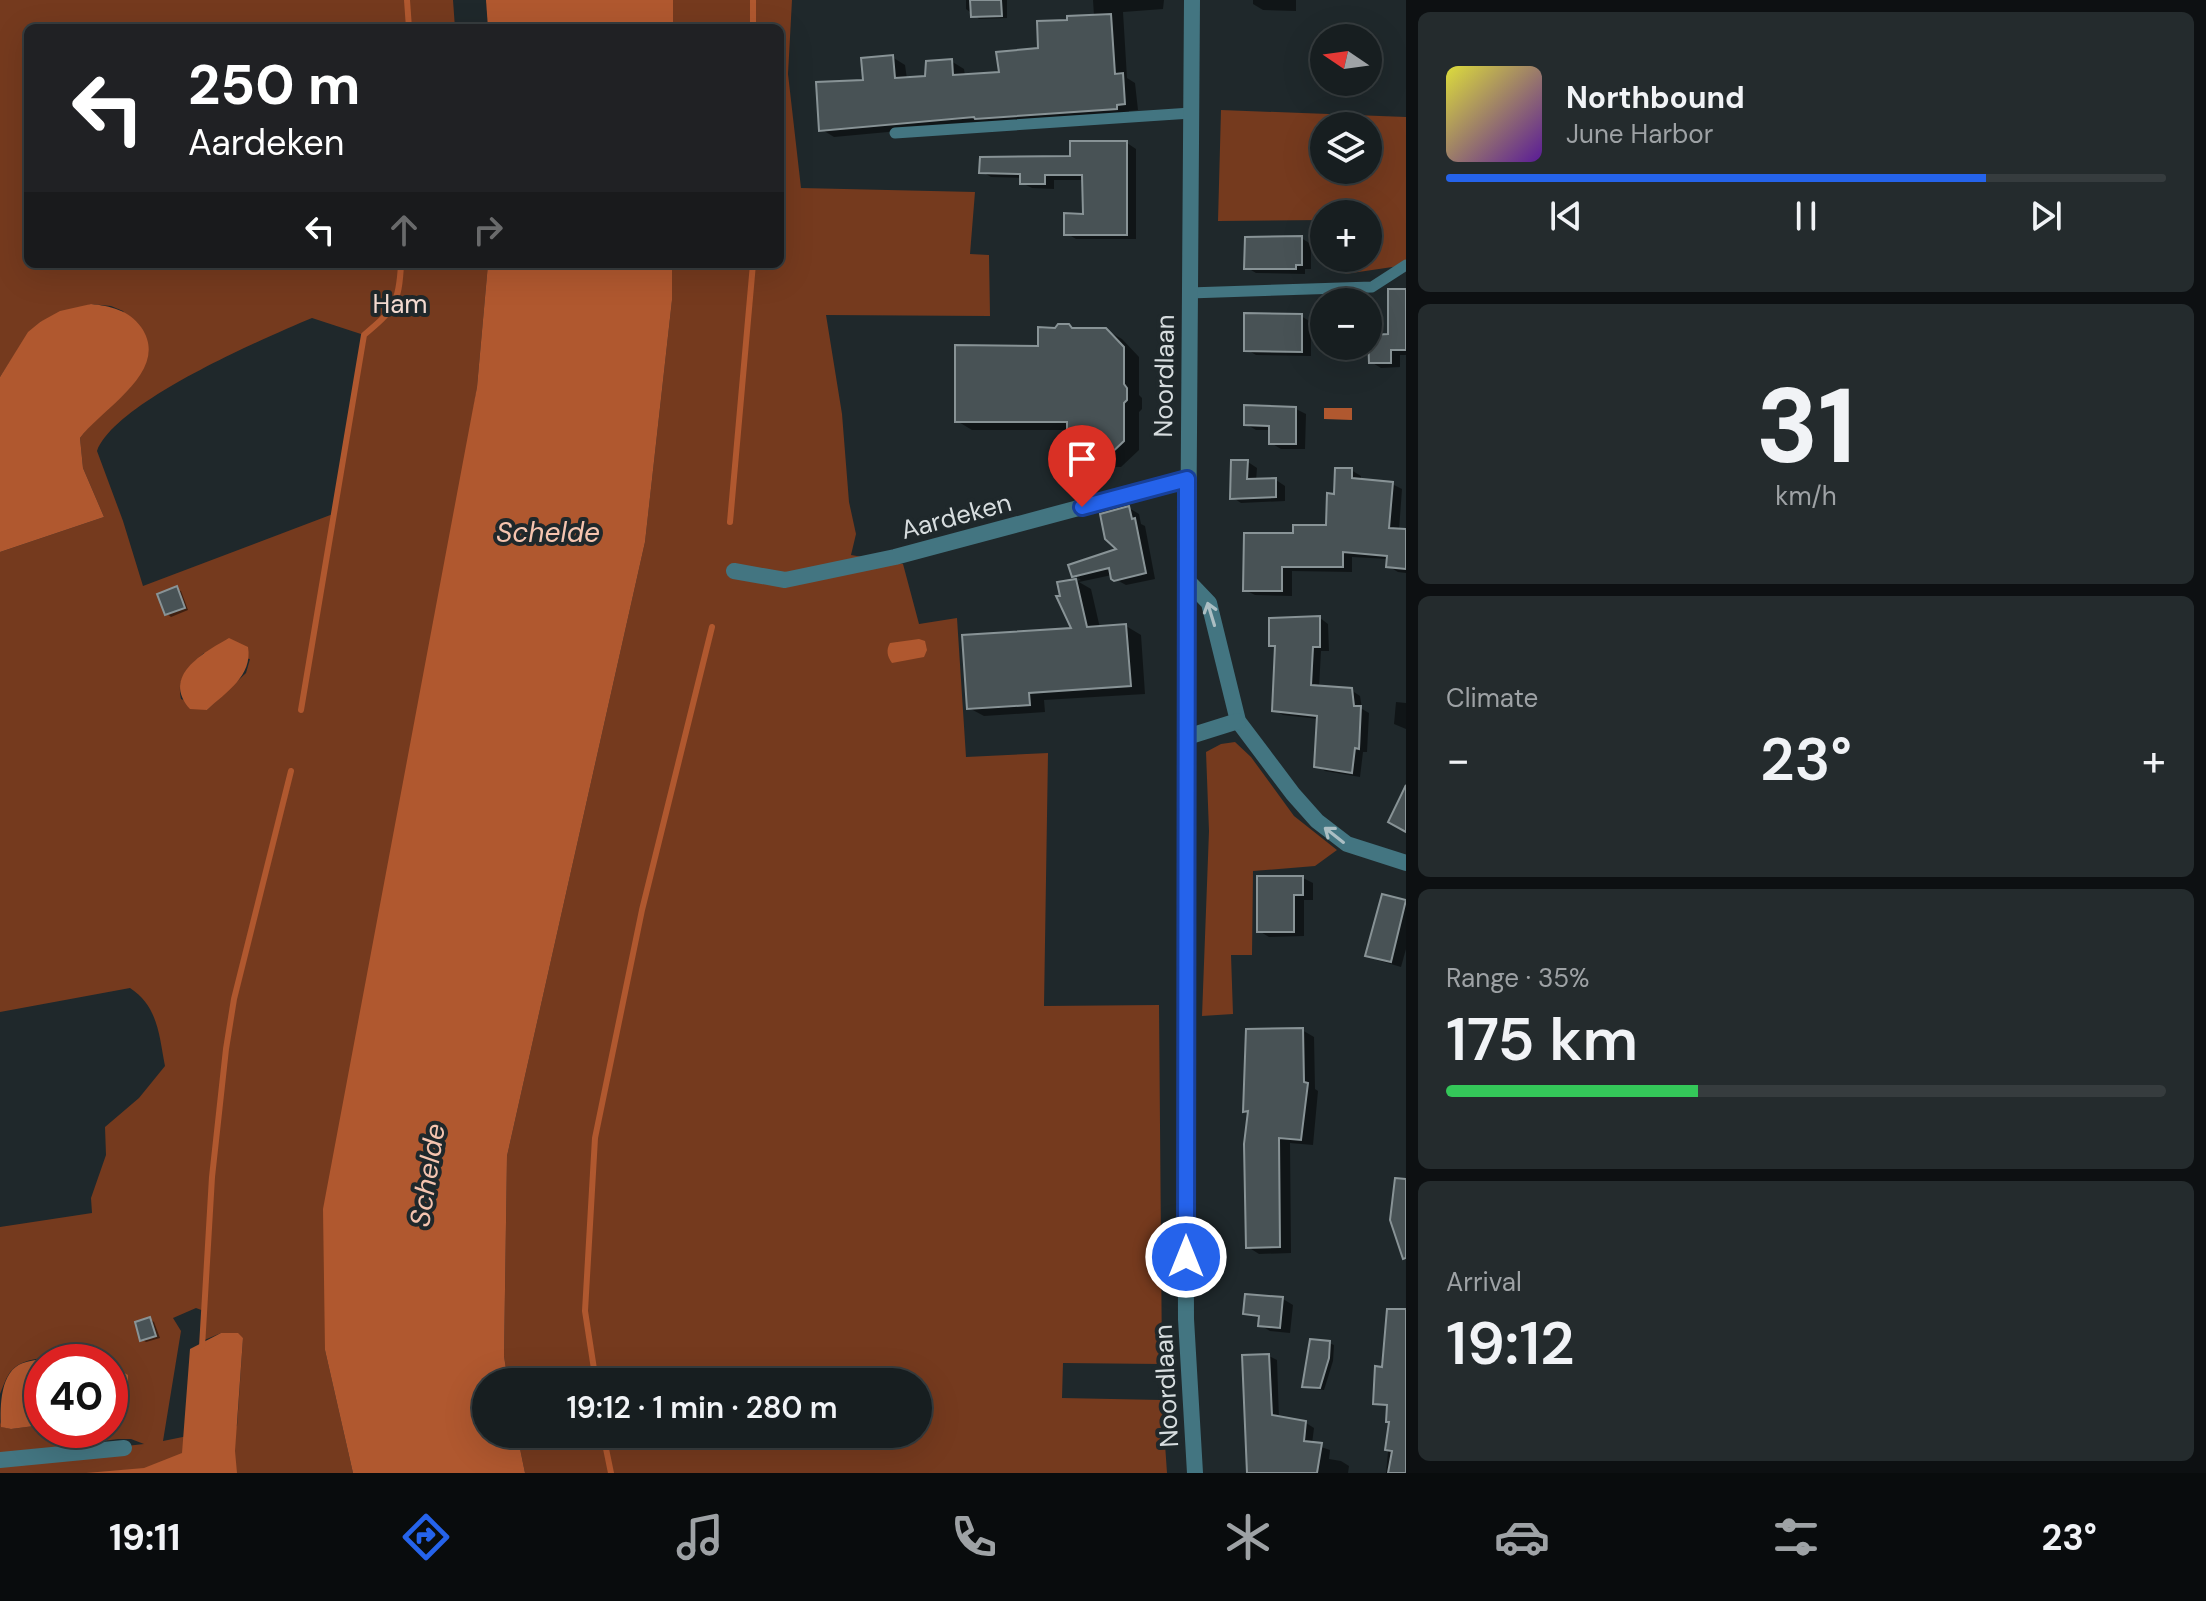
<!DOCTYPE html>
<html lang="en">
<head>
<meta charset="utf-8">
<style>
  :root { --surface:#171e20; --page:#242b2d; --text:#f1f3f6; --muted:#9ea2a5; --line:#363c3e; --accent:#2563eb }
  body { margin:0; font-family:"DM Sans",sans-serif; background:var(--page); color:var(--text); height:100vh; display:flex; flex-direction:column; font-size:30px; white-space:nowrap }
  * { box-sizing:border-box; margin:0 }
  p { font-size:26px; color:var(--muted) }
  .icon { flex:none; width:44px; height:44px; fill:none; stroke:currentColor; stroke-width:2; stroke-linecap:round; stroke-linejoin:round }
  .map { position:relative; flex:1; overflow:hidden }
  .panel { display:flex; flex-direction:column; gap:12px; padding:12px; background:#0d1012; width:800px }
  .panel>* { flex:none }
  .top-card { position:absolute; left:24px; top:24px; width:760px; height:244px; border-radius:12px; box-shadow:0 8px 32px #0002,0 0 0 2px var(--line); background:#202124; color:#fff; overflow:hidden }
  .needle { width:52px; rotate:283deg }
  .tools { position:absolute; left:1310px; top:24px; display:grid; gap:16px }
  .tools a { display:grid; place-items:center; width:72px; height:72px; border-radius:50%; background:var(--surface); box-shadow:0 8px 32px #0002,0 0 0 2px var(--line); font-size:40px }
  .speed { position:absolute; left:24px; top:1344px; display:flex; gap:16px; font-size:40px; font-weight:700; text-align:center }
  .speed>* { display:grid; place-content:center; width:104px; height:104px; border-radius:50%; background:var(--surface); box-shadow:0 8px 32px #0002,0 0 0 2px var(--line); line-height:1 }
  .speed .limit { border:12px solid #d22; background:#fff; color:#111 }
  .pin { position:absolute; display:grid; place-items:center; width:68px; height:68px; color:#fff; margin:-82px -34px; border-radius:50% 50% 50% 0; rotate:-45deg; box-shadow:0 0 8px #0007 }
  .pin .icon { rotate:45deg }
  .me { position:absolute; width:88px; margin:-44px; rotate:0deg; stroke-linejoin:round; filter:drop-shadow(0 0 6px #0008) }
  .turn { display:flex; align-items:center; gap:28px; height:168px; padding:0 32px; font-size:36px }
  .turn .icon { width:104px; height:104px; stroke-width:2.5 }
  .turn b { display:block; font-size:56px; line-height:68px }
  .lanes { display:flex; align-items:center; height:76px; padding:0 32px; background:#0003; justify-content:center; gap:40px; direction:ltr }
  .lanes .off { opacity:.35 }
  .big { font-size:60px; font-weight:600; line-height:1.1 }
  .panel .tile { flex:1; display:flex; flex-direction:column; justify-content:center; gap:12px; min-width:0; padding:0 28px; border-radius:12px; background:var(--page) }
  .panel .dial { align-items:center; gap:0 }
  .dial b { font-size:104px; line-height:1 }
  .song { display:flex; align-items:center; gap:24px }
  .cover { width:96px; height:96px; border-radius:12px; background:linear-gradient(135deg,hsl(60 70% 55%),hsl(270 70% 35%)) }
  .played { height:8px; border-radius:4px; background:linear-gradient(90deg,var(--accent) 75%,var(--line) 75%) }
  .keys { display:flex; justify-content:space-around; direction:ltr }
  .heat { display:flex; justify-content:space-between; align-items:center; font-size:44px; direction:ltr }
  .charge { height:12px; border-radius:6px; background:linear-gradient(90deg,#34c759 35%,var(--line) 0) }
  .trip { position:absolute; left:472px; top:1368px; width:460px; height:80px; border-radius:40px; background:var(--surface); box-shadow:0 8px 32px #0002,0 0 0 2px var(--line); font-weight:600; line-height:80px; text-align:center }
  .menu { display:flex; height:128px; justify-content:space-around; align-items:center; background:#090c0d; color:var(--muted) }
  .menu .icon { width:56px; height:56px }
  .menu .selected { color:var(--accent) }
  .menu b { font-size:36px; color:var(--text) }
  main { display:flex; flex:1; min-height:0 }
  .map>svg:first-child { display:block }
  .green { fill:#753a1e; fill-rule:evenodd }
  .water { fill:#b0582f }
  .shadow { fill:#0007 }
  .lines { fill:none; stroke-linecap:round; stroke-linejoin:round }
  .stream { stroke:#b0582f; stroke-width:6 }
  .building { fill:#485255; stroke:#889396; stroke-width:2 }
  .service { stroke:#437581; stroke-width:11 }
  .minor { stroke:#437581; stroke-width:16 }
  .tertiary { stroke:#437581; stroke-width:16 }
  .oneway { stroke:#abbec3 }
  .route-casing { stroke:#184099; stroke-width:20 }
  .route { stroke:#2563eb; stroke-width:14 }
  .labels { text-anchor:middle; stroke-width:8; stroke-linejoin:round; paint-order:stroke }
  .park-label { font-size:26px; fill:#f3dad0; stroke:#1f282b }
  .street-label { font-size:26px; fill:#d7dddf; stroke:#1f282b }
  .water-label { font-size:28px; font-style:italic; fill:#f5c4af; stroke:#1f282b }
</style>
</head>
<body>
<main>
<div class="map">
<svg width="1406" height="1473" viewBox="0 0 1406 1473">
  <rect width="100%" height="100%" fill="#1f282b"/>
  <g class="green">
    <path d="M0 0H453L455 28H28V264H488L477 387 325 1350 353 1473H0V1460L144 1444 131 1439H118L0 1455V1422L2 1427 11 1429 42 1425V1430H110V1416L117 1415 113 1366 110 1365V1362C84 1362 31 1348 11 1371 6 1377 3 1387 0 1394V1227L92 1213 91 1198 106 1155 105 1127 139 1098 165 1066C159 1035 158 1006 130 988L0 1012V552L104 517 83 468 80 438C104 405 134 398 147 355L123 311 111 306 91 304 40 322 29 332 0 377ZM312 318 364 335 333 514 143 586 123 521 97 451C115 402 262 339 312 318ZM204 653 250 659 246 673 207 710 181 699C176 678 189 666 204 653ZM196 1308 204 1311 202 1341 221 1333 243 1338 237 1426 163 1441 181 1331 173 1318Z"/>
    <polygon points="673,0 792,0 788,74 801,188 975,192 970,254 989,255 990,316 826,315 842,414 849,502 856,534 851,555 903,564 919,624 957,618 966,757 1048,753 1044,1006 1159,1005 1162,1364 1063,1363 1062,1398 1162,1400 1167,1473 525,1473 517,1434 918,1434 918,1382 508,1382 504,1356 507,1156 645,542 672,300 672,264 780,264 780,28 673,28"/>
    <path d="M1221 110 1406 117V265L1345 274V258H1368V214H1324V220L1218 221ZM1324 126H1368V170H1324Z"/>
    <polygon points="1235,742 1251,757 1294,816 1337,850 1315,866 1253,871 1252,955 1231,955 1233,1014 1202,1016 1209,831 1206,752 1221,744"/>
  </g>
  <g class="water">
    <polygon points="486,0 673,0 673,28 488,28"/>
    <polygon points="488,264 672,264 672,300 645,542 507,1156 504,1356 508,1382 486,1382 486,1434 517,1434 525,1473 353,1473 325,1350 323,1209 477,387"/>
    <path d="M91 304C110 306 129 310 141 327 172 371 101 409 80 438L83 468 104 517 0 552V377L28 332 40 322 60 311Z"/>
    <polygon points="1324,408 1352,408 1352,420 1324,419"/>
    <path d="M229 638 248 647C253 676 226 692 207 710L190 709C161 676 203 653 229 638Z"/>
    <path d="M919 639 925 641 927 650 924 657 892 663C887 656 886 650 890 643Z"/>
    <polygon points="221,1333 238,1333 243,1338 235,1451 237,1473 86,1473 144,1468 182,1453 190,1349"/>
    <path d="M62 1357 89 1362H42V1425L11 1429 1 1427C0 1406 0 1371 23 1363 34 1359 49 1359 62 1357Z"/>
    <polygon points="110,1365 128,1375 128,1395 117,1415 110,1416"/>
  </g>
  <g class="shadow">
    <polygon points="966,0 1007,0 1007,18 979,19 966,9"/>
    <polygon points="1093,0 1164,0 1163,9 1123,12 1127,78 1135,83 1138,110 1129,111 1129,116 985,123 834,137 821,129 865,81 892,57 905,65 907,79 927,78 951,61 964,69 965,76 1001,74 1040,50 1069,22 1094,16"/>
    <polygon points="1253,0 1296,0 1296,11 1263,10 1253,4"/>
    <polygon points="1127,143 1136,149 1136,239 1076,239 1066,233 1085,216 1084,180 1054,180 1054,189 1032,188 1022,183 1022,178 991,177 981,171 1072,158"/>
    <polygon points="1301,238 1311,244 1311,269 1305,269 1305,274 1256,273 1246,267"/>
    <polygon points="1406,291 1406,355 1400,355 1400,367 1381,368 1371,362 1390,336"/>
    <polygon points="1301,316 1311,322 1311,356 1256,355 1246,349"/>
    <polygon points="1074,330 1106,330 1122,339 1139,357 1139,395 1142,398 1142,409 1139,412 1139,450 1121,467 1103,467 1087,458 1087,449 1069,440 1069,430 972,430 957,421 1040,348"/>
    <polygon points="1296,409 1306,414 1305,449 1281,449 1271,443 1271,430 1256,430 1246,424"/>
    <polygon points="1248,462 1257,468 1256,481 1276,480 1285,486 1285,501 1241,503 1232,497"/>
    <polygon points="1351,470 1361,476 1361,481 1392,484 1402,489 1399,530 1406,531 1406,573 1398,572 1388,566 1389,559 1352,557 1352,572 1292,571 1292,596 1255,595 1245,590 1295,535 1328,527 1336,496"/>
    <polygon points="1129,508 1139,514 1141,524 1145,526 1155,579 1126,585 1113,578 1112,575 1079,582 1091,589 1100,628 1126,626 1141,635 1145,694 1044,700 1045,712 984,716 969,708 1074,630 1060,584 1081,580 1073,575 1120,550"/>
    <polygon points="176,589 181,591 188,610 171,617 167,614"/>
    <polygon points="1320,618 1328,624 1329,651 1321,651 1319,688 1351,690 1360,696 1362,709 1369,713 1367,752 1363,752 1360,777 1325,771 1316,765 1319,719 1283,715 1274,710 1277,648 1271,644"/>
    <polygon points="1396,702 1406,703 1406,729 1394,724"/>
    <polygon points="1303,878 1313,883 1313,900 1304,900 1304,936 1269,937 1259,931"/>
    <polygon points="1383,896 1406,902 1406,949 1401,967 1377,960 1368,955"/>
    <polygon points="1302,1030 1314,1037 1315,1089 1318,1091 1313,1145 1290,1143 1291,1253 1259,1254 1248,1247 1249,1113 1245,1110"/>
    <polygon points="1283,1299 1293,1305 1290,1333 1270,1331 1260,1325 1261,1319 1245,1313"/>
    <polygon points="150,1319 154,1322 160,1338 146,1342 142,1340"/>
    <polygon points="1329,1343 1334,1345 1333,1361 1324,1390 1308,1388 1304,1386"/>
    <polygon points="1269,1356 1277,1360 1279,1419 1306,1423 1314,1428 1312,1444 1330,1450 1329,1459 1341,1461 1349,1466 1348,1473 1249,1473"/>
    <polygon points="1391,1420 1406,1421 1406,1473 1386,1473"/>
  </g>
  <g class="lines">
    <g class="stream">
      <polyline points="407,0 409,28"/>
      <polyline points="753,0 753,28"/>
      <polyline points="730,522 753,264"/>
      <path d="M301 710 364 335C394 310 399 304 401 264"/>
      <polyline points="202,1347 212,1177 226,1049 234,999 291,771"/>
      <polyline points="596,1382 585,1311 595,1138 642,910 712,627"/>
      <polyline points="603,1434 611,1473"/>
    </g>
  </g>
  <g class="building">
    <polygon points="970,0 1001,0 1002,16 971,17"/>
    <polygon points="1111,14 1115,74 1123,73 1125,104 1117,105 1117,109 975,119 974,117 819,131 816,82 863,80 861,58 893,55 895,78 925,76 926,61 952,59 953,75 999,72 996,52 1038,48 1037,21 1067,20 1067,16"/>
    <polygon points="1070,141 1127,141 1127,235 1064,235 1064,213 1083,214 1082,175 1045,175 1045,184 1020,184 1020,174 979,173 980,157 1070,156"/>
    <polygon points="1302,236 1302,265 1296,265 1296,269 1244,269 1245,237"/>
    <polygon points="1388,289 1406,289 1406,350 1391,350 1391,363 1369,363 1368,335 1388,334"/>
    <polygon points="1244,313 1302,314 1302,352 1244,351"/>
    <polygon points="1058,324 1069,324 1072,328 1106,328 1124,347 1124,384 1127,388 1127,400 1124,403 1124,441 1105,459 1085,459 1085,441 1067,441 1067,422 955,422 955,345 1038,346 1038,327 1055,328"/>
    <polygon points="1244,405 1296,407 1296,444 1269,444 1269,426 1244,425"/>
    <polygon points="1231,460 1248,460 1247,479 1276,478 1276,497 1230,499"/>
    <polygon points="1335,468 1352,468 1352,478 1393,482 1389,528 1406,529 1406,569 1386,567 1387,556 1343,552 1343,567 1282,567 1282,591 1243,591 1244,533 1293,533 1293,525 1326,525 1327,493 1334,494"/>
    <polygon points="1129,506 1132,519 1135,518 1146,573 1114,581 1111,579 1109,568 1072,577 1068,565 1116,549 1105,539 1100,514"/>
    <polygon points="1076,579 1087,627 1126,624 1131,686 1029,693 1030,705 967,709 962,635 1071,628 1056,596 1060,596 1057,582"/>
    <polygon points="177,586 185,608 165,615 157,594"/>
    <polygon points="1320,616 1320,647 1313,647 1311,685 1352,688 1354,706 1361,706 1359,749 1355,748 1352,773 1314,767 1317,716 1272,711 1275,646 1269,646 1269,618"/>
    <polygon points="1406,785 1406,832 1388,822"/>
    <polygon points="1257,876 1303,876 1303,895 1294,895 1294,932 1257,932"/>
    <polygon points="1382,894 1406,900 1391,962 1365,956"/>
    <polygon points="1303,1028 1304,1082 1308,1083 1301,1140 1279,1138 1280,1247 1246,1248 1244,1144 1248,1111 1243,1112 1246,1029"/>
    <polygon points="1395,1178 1406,1179 1406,1258 1403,1259 1390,1220"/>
    <polygon points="1245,1294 1283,1297 1280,1328 1258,1326 1259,1316 1243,1314"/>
    <polygon points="1387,1309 1406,1309 1406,1473 1388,1473 1392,1451 1385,1450 1389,1422 1386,1422 1387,1405 1373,1404 1375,1366 1382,1367"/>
    <polygon points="150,1317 156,1336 140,1341 135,1322"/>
    <polygon points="1310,1339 1330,1341 1329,1358 1320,1388 1302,1387"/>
    <polygon points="1269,1354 1272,1415 1306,1421 1304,1441 1322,1443 1317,1473 1247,1473 1242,1355"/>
  </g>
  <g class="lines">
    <g class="service">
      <polyline points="895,133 1191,113"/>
      <polyline points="1189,293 1372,287 1406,265"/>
    </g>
    <g class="minor">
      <polyline points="734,571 785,580 895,557 1187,479"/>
      <polyline points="1187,580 1209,603 1238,721 1293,794 1317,821 1347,844 1406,863"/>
      <polyline points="1187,737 1238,721"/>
      <polyline points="0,1460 124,1448"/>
    </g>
    <polyline class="tertiary" points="1192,0 1185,1010 1186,1319 1195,1473"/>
  </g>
  <defs><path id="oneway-shaft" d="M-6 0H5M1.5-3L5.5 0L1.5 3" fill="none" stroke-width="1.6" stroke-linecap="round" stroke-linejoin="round" transform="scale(2)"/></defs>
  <g class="oneway">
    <use href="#oneway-shaft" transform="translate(1211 614) rotate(-107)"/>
    <use href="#oneway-shaft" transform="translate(1334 835) rotate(-142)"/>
  </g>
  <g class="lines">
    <g class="route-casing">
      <polyline id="route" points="1082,507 1187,479 1186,1257"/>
    </g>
    <use href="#route" class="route"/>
  </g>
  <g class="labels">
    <g class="park-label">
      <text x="400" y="313">Ham</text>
    </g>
    <g class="street-label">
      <text transform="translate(1164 376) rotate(-89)" y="9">Noordlaan</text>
      <text transform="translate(956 516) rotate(-15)" y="9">Aardeken</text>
      <text transform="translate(1166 1386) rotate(-93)" y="9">Noordlaan</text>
    </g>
    <g class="water-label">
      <text x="548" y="542">Schelde</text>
      <text transform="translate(427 1175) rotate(-81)" y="10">Schelde</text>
    </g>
  </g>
</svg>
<div class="tools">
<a><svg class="needle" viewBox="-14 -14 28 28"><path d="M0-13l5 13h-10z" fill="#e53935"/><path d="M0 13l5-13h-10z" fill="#9ea2a5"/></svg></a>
<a><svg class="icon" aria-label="layers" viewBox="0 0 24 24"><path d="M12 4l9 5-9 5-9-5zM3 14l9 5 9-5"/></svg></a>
<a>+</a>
<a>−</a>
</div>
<div class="speed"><div class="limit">40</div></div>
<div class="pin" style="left:1082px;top:507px;background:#d93025"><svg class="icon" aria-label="arrive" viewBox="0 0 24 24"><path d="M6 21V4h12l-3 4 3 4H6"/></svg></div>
<svg class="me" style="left:1186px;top:1257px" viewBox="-20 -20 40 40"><circle r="17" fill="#2563eb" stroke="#fff" stroke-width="3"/><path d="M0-11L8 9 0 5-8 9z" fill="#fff"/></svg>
<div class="trip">19:12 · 1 min · 280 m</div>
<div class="top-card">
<div class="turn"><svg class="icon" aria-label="left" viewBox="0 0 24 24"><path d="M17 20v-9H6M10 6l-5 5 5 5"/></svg><div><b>250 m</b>Aardeken</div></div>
<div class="lanes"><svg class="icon" aria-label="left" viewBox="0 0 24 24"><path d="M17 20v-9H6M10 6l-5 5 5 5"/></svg><svg class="icon off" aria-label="ahead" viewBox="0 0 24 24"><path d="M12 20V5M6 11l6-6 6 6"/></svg><svg class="icon off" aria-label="right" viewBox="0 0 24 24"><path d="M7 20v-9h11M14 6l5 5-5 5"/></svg></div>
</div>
</div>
<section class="panel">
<div class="tile">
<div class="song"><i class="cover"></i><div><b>Northbound</b><p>June Harbor</p></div></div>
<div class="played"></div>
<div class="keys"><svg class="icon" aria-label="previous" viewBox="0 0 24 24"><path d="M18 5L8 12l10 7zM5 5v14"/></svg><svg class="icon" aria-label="pause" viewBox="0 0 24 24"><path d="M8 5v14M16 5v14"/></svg><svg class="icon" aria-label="next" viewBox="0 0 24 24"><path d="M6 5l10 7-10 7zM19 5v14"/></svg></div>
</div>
<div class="tile dial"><b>31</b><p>km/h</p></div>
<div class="tile"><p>Climate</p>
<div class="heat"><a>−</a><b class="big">23°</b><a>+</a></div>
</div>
<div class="tile"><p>Range · 35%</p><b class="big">175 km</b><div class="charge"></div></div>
<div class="tile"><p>Arrival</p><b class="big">19:12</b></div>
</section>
</main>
<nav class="menu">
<b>19:11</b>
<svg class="icon selected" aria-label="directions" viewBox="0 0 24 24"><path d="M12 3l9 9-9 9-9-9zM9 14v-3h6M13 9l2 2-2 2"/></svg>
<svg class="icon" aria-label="music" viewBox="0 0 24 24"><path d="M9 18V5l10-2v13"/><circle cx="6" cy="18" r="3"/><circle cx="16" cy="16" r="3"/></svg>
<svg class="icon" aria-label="phone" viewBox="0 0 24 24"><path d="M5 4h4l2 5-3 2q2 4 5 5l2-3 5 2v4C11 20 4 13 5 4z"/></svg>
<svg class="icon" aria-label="climate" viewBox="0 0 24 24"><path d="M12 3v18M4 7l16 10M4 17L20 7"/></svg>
<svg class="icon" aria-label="car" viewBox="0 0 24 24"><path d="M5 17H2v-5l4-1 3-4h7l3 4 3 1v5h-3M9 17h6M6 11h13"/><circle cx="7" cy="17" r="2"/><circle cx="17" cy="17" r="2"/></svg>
<svg class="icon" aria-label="filters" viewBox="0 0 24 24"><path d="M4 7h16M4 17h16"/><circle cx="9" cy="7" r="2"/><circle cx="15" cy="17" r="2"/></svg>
<b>23°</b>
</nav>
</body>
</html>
